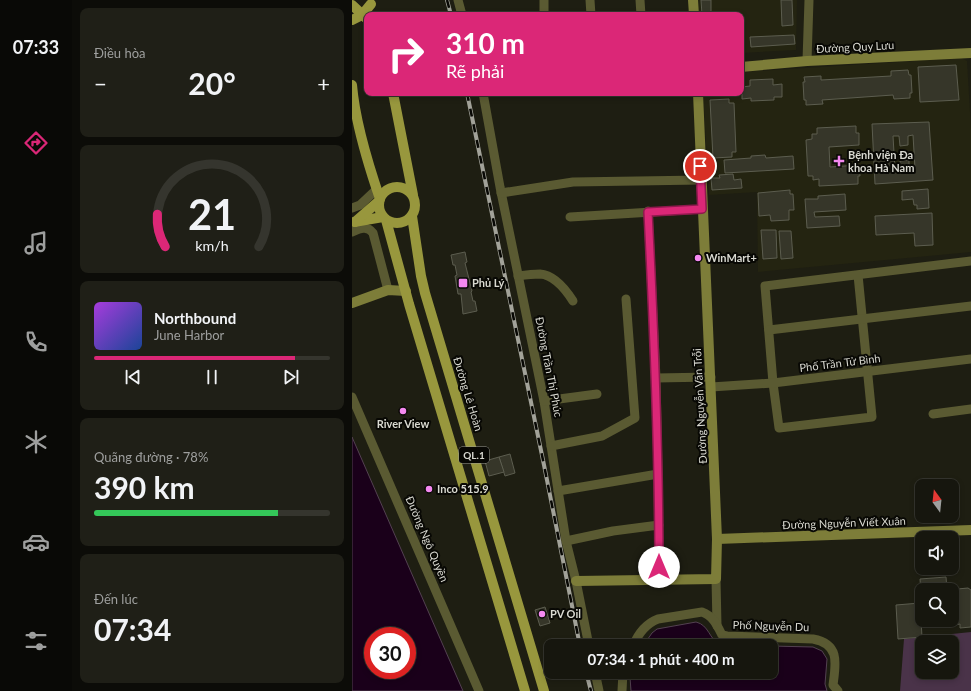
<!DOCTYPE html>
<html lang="vi">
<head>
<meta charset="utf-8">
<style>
  :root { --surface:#16160e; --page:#1f1f17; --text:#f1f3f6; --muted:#9e9f9e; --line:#35352e; --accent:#db2777 }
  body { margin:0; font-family:Lato,sans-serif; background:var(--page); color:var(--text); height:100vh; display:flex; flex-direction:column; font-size:15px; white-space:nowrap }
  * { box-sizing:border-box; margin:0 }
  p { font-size:13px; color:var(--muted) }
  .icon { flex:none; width:22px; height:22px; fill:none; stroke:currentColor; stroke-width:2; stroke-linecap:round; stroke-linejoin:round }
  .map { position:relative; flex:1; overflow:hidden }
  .sheet { display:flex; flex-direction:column; gap:8px; padding:8px; background:#0c0c08; width:280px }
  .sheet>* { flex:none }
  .banner { position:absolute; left:12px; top:12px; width:380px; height:84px; border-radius:8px; box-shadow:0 2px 6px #0003,0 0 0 1px var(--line); background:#db2777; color:#fff; overflow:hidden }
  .needle { width:26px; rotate:345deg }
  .tools { position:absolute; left:563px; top:479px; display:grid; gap:8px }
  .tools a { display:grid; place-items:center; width:44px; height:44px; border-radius:8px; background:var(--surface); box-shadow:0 2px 6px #0003,0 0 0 1px var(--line); font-size:20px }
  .speed { position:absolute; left:12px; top:627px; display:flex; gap:8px; font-size:20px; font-weight:700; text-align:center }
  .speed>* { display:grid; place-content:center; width:52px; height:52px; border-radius:50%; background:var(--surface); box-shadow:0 2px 6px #0003,0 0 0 1px var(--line); line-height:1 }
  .speed .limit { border:6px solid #d22; background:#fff; color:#111 }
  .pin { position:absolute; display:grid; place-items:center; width:34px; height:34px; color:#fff; margin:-17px; border:2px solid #fff; border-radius:50%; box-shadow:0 1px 4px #0007 }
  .me { position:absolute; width:44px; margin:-22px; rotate:0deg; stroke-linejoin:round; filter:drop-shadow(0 0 3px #0008) }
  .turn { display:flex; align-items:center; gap:14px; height:84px; padding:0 16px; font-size:18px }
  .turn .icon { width:52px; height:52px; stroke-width:2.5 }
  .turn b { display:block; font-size:28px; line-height:34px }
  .big { font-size:30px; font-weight:700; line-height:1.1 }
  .sheet .tile { flex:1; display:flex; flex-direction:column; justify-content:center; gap:6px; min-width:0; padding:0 14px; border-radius:8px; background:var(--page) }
  .sheet .dial { align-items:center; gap:0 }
  .dial svg { height:104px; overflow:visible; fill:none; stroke:var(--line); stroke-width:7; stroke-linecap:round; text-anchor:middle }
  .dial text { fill:var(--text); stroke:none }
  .song { display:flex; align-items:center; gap:12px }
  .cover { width:48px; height:48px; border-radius:6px; background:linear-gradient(135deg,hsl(280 70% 55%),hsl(220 70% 35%)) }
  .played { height:4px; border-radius:2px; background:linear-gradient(90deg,var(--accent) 85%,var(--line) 85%) }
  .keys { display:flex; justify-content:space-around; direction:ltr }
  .heat { display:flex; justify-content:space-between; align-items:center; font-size:22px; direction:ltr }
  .charge { height:6px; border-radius:3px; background:linear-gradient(90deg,#34c759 78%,var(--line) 0) }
  .trip { position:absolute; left:192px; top:639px; width:234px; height:40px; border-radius:8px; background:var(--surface); box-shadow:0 2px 6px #0003,0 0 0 1px var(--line); font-weight:700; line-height:40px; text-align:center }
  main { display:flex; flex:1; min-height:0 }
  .dock { display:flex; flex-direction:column; width:72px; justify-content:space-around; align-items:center; background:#090906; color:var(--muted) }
  .dock .icon { width:28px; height:28px }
  .dock .current { color:var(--accent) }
  .dock b { font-size:18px; color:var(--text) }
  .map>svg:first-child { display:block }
  .built { fill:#242411 }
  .green { fill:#4a3349; fill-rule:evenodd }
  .water { fill:#1a001a; stroke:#534151; fill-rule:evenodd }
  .building { fill:#363629; stroke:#5c5d4f; fill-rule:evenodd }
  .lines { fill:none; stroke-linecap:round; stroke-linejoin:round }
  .street { stroke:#5a5a32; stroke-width:9 }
  .secondary { stroke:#7d7d39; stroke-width:10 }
  .primary { stroke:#98973d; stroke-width:10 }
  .rail-casing { stroke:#a2a299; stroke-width:4 }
  .rail { stroke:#080804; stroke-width:2.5; stroke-dasharray:8; stroke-linecap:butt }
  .route-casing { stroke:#8e194d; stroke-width:10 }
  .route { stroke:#db2777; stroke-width:7 }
  .poi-dot { fill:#f489f0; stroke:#080804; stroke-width:1.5 }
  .labels { text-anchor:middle; stroke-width:4; stroke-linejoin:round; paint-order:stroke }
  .shield { fill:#080804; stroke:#9a9a94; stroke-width:1 }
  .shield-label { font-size:10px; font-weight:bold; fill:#d9d9d1 }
  .street-label { font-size:11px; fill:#d9d9d1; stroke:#080804 }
  .poi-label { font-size:11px; font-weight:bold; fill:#d9d9d1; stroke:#080804; text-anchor:start }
</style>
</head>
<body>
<main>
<nav class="dock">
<b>07:33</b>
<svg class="icon current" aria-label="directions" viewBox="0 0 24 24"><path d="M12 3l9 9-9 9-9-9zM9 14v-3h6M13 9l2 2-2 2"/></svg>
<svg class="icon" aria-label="music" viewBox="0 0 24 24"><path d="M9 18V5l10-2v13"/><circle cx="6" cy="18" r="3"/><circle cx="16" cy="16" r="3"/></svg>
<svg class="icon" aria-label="phone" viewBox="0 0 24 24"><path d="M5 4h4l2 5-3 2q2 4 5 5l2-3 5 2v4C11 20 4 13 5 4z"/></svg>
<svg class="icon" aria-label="climate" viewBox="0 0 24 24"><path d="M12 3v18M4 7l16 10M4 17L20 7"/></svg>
<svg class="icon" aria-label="car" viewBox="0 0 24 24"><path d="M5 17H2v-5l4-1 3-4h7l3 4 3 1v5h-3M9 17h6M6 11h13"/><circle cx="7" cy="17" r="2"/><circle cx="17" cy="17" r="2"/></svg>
<svg class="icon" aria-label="filters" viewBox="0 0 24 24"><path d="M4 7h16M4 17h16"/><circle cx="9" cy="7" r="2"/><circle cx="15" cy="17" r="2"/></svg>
</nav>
<section class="sheet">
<div class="tile"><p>Điều hòa</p>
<div class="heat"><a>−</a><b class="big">20°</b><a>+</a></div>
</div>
<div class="tile dial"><svg viewBox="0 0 100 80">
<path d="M14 69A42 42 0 1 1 86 69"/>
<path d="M14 69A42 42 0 0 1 8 44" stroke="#db2777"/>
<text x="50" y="56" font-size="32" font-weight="700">21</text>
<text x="50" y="72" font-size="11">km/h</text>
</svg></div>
<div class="tile">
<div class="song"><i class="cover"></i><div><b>Northbound</b><p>June Harbor</p></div></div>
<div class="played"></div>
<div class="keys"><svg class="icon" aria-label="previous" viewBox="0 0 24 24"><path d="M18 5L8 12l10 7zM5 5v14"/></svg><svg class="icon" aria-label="pause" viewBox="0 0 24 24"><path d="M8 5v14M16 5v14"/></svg><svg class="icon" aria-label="next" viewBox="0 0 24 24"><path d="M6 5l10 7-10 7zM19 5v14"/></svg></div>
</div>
<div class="tile"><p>Quãng đường · 78%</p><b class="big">390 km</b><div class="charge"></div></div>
<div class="tile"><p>Đến lúc</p><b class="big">07:34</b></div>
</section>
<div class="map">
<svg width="619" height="691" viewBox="0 0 619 691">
  <rect width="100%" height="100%" fill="#1e1e12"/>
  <g class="built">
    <polygon points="346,0 445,0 444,50 389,53 389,15 347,15"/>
    <polygon points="609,58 615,61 619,129 619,252 406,272 405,192 357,195 351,93 389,93 389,72"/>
  </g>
  <path class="green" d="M619 632V691H548L552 639ZM570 642H600V672H570Z"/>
  <g class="water">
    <path d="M0 437 111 691H0ZM21 636H55V670H21Z"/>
    <path d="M344 622C357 625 357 639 368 645L414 646H291L300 633 305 629Z"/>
    <polygon points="419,646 461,647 470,651 475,659 473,684 475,691 279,691 278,677 280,672 419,672"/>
  </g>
  <g class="building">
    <polygon points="349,0 359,0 359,15 350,15"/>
    <polygon points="429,0 440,0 441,25 430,26"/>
    <polygon points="442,35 443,44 399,47 398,37"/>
    <polygon points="604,65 607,100 568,102 566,67"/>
    <polygon points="556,70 557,75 559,75 560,93 558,93 558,98 542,99 541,95 470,100 471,104 454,105 454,100 452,100 451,82 453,82 452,77 469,76 469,80 539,76 539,71"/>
    <polygon points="421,79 421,85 430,84 430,97 422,97 422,100 399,101 399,98 390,99 390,87 398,86 398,80"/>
    <polygon points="377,99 377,103 382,103 384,152 380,152 380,157 361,158 358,100"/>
    <path d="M577 122 581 180 523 184 520 124ZM561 135 563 169 557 170V160L548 161 549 170H543L541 136H547L548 146 556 145V136Z"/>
    <polygon points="504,126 504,133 507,133 507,145 477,147 478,167 507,165 508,176 506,176 506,184 467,186 467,179 461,180 461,176 456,176 454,140 460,139 460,134 465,134 465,128"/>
    <polygon points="413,155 414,158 441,156 442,169 373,173 372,160 399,158 399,156"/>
    <polygon points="381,174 382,180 389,179 390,188 360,190 359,178 368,178 367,175"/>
    <polygon points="576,189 577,208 565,209 565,205 562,205 561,199 550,200 550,191"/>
    <polygon points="438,190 438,194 441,194 442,210 437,210 437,220 419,221 418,215 407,216 406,193"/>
    <polygon points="493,194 494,210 462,212 463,217 487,216 488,226 455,228 453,199 466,199 466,196"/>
    <polygon points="580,213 581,245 563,246 562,233 524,235 523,216"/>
    <polygon points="409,230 424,230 425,258 411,259"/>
    <polygon points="427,231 439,231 441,258 429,259"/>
    <polygon points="113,252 115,262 113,263 120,291 119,292 121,301 123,301 125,311 111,314 109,294 106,294 103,276 105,275 103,265 101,265 99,255"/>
    <polygon points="158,454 163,473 153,476 147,457"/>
    <polygon points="147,457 152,472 137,476 133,461"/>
    <polygon points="594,577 595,590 616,588 619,590 619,627 608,628 608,624 603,625 596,621 571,622 571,620 600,620 600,590 570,590 570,608 568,579"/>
    <polygon points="568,603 570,637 546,639 544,605"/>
    <polygon points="193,607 198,623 188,626 183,610"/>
  </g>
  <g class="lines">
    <g class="street">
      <polyline points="106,0 110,15"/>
      <polyline points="192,0 192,15"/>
      <polyline points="238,0 239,15"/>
      <polyline points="288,0 289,15"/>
      <polyline points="455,61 457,0"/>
      <polyline points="131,93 148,187 192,401 214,541 224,581 237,646"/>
      <polyline points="149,193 221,182 349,180"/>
      <polyline points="0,208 8,205 25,189"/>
      <polyline points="296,211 304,378 306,474 307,581"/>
      <polyline points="218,217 350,209"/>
      <path d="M0 232C7 229 15 225 21 233L36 290"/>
      <polyline points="506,275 520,417 427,428 421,383 413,286 619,261"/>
      <path d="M166 276C173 275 181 274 188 274 203 275 214 290 221 301"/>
      <polyline points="417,330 619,306"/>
      <polyline points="304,378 359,377"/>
      <polyline points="359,387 421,383 619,359"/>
      <polyline points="0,397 127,691"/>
      <polyline points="192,401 245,394"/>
      <polyline points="581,414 619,409"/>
      <polyline points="199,446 250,436 283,418 274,299"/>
      <polyline points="206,491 306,474"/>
      <polyline points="214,541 261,531 307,525"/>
      <polyline points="364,579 365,626"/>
      <path d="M281 646C286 634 293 624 306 619L350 612C361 616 365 625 370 635L375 636 461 639C488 644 484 663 481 685L486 691"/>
      <polyline points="243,672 247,691"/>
      <polyline points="270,691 271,672"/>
    </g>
    <g class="secondary">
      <polyline points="341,0 342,15"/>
      <polyline points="389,67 455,61 619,53"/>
      <polyline points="0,303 36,290 54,291"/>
      <polyline points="365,539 619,530"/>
      <polyline points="224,581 364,579 365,539 346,93"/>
    </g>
    <g class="primary">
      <polyline points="0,5 15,19"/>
      <polyline points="0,20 10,15 19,4"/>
      <path d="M0 85C3 122 16 164 28 199"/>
      <polyline points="41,93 61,195"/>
      <circle cx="45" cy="205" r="18"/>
      <polyline points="60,216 69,276 73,293 192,691"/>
      <polyline points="34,220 57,304 173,691"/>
      <polyline points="2,222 31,217"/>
      <polyline points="3,222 27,201"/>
    </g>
    <g class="rail-casing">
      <g id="rail">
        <polyline points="95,0 99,15"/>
        <polyline points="115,93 192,465 228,646"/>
        <polyline points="234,672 239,691"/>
      </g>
    </g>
    <use href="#rail" class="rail"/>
  </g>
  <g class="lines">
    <g class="route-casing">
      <path id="route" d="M307 567C307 448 302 330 296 212L350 209 348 166"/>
    </g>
    <use href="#route" class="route"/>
  </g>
  <g class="poi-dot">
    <path d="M485 155h4v4h4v4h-4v4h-4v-4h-4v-4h4z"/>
    <circle cx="346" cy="258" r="4"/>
    <rect x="106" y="278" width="10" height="10" rx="2"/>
    <circle cx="51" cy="411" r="4"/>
    <circle cx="77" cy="489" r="4"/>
    <circle cx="190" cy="614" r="4"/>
  </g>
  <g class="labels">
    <rect class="shield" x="107" y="447" width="30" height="16" rx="3"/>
    <g class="shield-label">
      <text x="122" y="459">QL.1</text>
    </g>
    <g class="street-label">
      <text transform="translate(503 47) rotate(-3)" y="4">Đường Quy Lưu</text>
      <text transform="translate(488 363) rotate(-7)" y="4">Phố Trần Tử Bình</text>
      <text transform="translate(197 367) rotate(79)" y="4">Đường Trần Thị Phúc</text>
      <text transform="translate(116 394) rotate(73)" y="4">Đường Lê Hoàn</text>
      <text transform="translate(348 406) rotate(-93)" y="4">Đường Nguyễn Văn Trỗi</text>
      <text transform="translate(492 523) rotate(-2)" y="4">Đường Nguyễn Viết Xuân</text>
      <text transform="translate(75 539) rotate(67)" y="4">Đường Ngô Quyền</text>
      <text transform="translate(419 626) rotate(2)" y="4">Phố Nguyễn Du</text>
    </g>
    <g class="poi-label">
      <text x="496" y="159">Bệnh viện Đa<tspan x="496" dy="13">khoa Hà Nam</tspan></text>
      <text x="354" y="262">WinMart+</text>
      <text x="120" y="287">Phủ Lý</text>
      <text x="51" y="428" text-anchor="middle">River View</text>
      <text x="85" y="493">Inco 515.9</text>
      <text x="198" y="618">PV Oil</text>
    </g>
  </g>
</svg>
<div class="tools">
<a><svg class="needle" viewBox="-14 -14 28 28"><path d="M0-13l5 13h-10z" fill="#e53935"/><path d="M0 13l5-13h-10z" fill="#9e9f9e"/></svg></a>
<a><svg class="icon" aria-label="sound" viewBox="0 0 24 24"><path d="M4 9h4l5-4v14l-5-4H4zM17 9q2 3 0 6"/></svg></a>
<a><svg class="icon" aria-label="search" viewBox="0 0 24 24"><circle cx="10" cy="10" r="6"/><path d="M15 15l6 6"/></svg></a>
<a><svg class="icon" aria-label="layers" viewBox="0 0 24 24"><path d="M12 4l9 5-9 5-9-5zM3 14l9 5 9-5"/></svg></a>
</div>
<div class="speed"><div class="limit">30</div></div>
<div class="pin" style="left:348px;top:166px;background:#d93025"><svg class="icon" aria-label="arrive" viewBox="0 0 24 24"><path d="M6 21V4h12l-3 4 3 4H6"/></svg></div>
<svg class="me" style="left:307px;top:567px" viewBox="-20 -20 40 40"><circle r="19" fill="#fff"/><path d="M0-13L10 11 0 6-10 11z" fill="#db2777"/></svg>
<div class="trip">07:34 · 1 phút · 400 m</div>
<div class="banner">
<div class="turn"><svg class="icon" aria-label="right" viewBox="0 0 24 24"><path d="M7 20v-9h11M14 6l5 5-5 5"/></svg><div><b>310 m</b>Rẽ phải</div></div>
</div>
</div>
</main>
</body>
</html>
